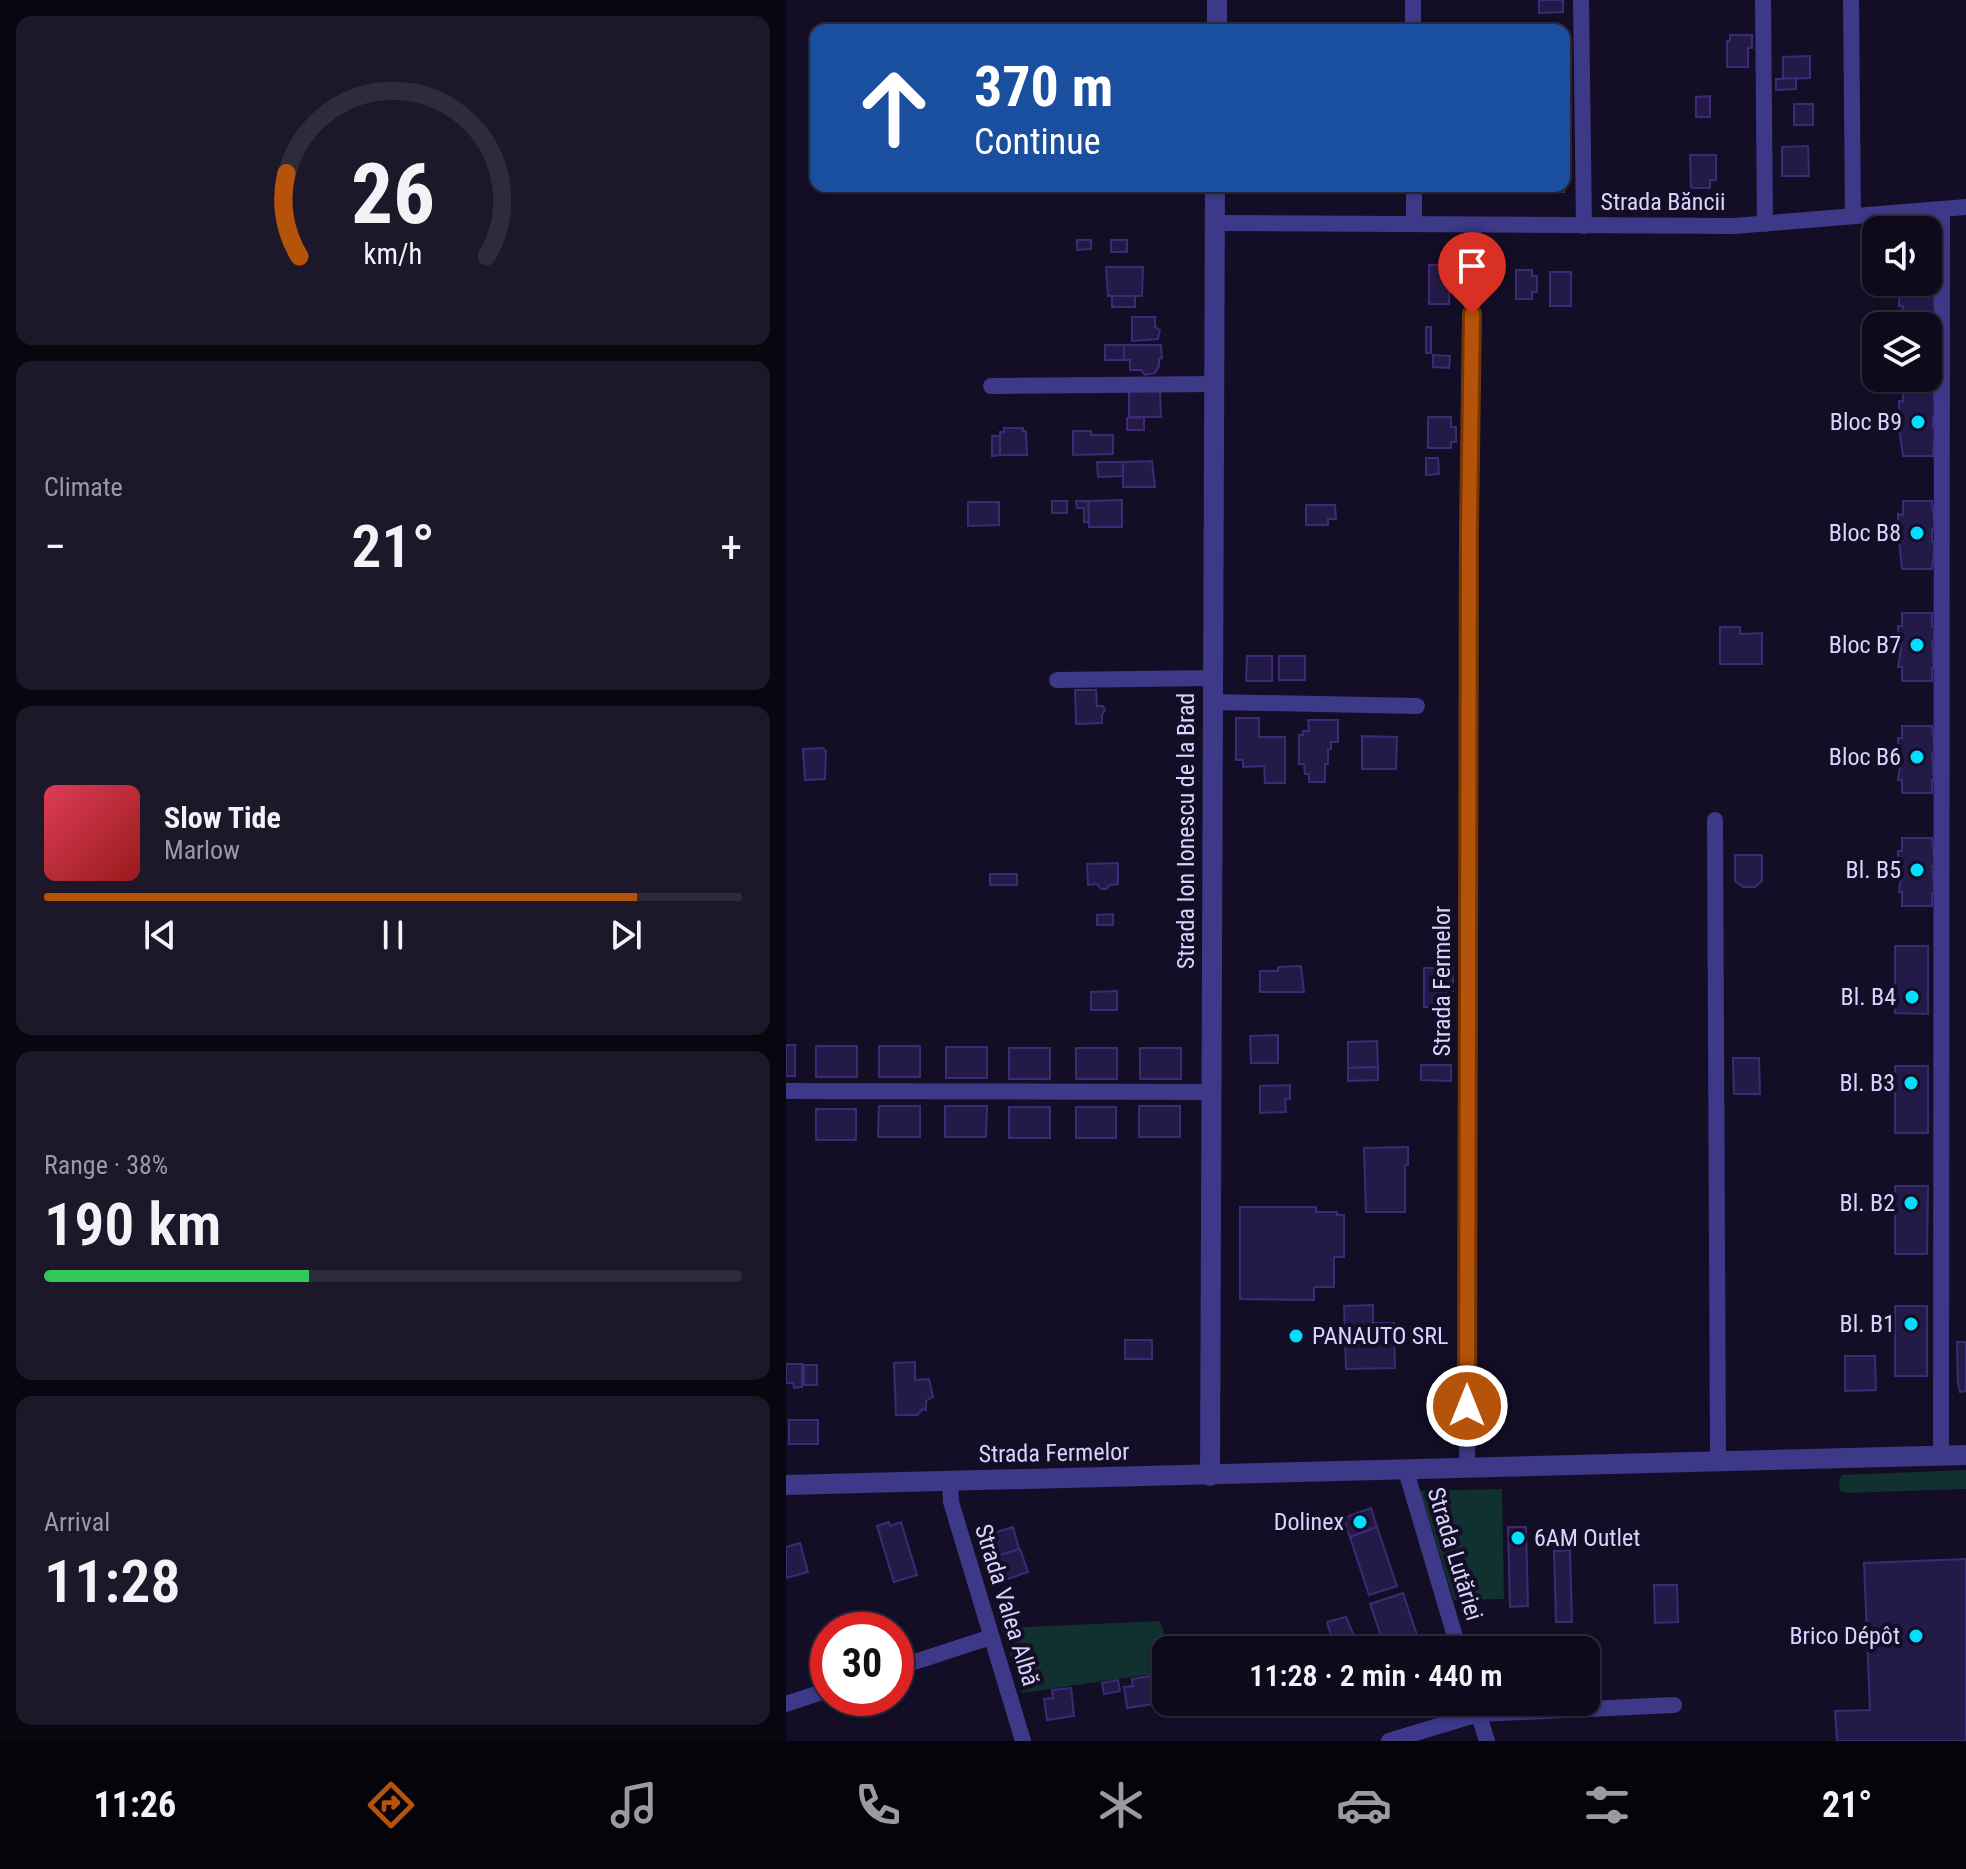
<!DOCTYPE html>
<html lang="en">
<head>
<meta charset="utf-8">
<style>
  :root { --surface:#0e0a1c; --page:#1c1829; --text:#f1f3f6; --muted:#9b9aa3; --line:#2e2b3b; --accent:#b45309 }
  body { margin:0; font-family:"Roboto Condensed",sans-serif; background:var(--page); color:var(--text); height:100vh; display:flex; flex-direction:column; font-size:30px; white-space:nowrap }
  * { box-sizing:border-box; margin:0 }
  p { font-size:26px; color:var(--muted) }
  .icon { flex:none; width:44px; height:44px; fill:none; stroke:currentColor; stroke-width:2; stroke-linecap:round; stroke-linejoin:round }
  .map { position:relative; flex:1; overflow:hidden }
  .side { display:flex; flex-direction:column; gap:16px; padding:16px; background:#08060f; width:786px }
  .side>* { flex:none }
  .hud { position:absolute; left:24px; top:24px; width:760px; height:168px; border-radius:16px; box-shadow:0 2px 6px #0004,0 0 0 2px var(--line); background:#1a4fa0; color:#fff; overflow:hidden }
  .fabs { position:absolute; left:1076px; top:216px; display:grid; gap:16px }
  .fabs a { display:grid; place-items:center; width:80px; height:80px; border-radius:16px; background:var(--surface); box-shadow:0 2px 6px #0004,0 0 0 2px var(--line); font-size:40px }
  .speed { position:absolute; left:24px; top:1612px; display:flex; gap:16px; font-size:40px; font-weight:700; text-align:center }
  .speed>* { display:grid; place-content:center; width:104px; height:104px; border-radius:50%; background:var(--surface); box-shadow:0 2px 6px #0004,0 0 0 2px var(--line); line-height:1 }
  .speed .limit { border:12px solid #d22; background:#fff; color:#111 }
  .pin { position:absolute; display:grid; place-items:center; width:68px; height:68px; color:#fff; margin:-82px -34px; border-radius:50% 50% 50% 0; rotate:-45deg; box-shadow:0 0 8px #0007 }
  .pin .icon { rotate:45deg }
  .me { position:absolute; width:88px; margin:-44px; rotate:0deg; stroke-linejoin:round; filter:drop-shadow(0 0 6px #0008) }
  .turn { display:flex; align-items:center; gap:28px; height:168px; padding:0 32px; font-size:36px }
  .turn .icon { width:104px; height:104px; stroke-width:2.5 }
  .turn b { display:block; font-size:56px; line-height:68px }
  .big { font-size:60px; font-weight:600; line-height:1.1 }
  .side .card { flex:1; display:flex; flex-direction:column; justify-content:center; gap:12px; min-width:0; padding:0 28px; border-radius:16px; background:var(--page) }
  .side .dial { align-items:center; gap:0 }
  .dial svg { height:208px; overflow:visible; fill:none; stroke:var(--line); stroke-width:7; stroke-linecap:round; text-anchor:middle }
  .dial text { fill:var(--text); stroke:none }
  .song { display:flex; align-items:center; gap:24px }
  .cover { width:96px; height:96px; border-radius:12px; background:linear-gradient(135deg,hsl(350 70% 55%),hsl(0 70% 35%)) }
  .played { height:8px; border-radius:4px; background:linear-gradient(90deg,var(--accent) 85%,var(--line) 85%) }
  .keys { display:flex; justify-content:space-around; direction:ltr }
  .heat { display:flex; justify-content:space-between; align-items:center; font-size:44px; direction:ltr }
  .charge { height:12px; border-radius:6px; background:linear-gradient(90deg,#34c759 38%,var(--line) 0) }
  .trip { position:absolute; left:366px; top:1636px; width:448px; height:80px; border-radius:16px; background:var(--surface); box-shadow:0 2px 6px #0004,0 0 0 2px var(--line); font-weight:600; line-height:80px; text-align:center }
  .tab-bar { display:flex; height:128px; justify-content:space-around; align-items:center; background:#06040b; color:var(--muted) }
  .tab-bar .icon { width:56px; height:56px }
  .tab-bar .active { color:var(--accent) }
  .tab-bar b { font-size:36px; color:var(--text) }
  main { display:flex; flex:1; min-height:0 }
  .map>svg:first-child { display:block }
  .green { fill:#113030 }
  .building { fill:#241a48; stroke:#3b2b74; stroke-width:2 }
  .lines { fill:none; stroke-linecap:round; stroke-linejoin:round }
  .minor { stroke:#3d3887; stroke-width:16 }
  .tertiary { stroke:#3d3887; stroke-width:20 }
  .route-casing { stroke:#753606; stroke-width:20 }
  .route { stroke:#b45309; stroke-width:14 }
  .poi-dot { fill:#00dffe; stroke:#130e26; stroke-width:3 }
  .labels { text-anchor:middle; stroke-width:8; stroke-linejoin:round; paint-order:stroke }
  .street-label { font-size:24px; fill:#d9d3ff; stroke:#130e26 }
  .poi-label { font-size:24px; fill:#d9d3ff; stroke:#130e26; text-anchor:end }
</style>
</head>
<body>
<main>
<section class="side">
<div class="card dial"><svg viewBox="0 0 100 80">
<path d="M14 69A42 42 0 1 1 86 69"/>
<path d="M14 69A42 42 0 0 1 9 37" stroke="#b45309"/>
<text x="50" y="56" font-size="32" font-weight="700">26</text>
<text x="50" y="72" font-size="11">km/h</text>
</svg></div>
<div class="card"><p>Climate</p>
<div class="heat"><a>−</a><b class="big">21°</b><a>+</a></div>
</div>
<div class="card">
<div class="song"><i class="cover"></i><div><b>Slow Tide</b><p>Marlow</p></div></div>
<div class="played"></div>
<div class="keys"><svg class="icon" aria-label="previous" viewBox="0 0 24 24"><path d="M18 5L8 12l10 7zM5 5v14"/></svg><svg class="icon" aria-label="pause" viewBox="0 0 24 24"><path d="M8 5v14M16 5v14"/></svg><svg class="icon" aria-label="next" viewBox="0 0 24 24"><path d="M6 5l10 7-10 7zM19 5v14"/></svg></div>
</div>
<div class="card"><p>Range · 38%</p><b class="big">190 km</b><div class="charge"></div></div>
<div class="card"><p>Arrival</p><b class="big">11:28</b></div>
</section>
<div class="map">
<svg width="1180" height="1741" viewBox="0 0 1180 1741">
  <rect width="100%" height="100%" fill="#130e26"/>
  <g class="green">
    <polygon points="1180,1470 1180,1489 1059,1493 1054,1490 1053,1481 1056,1475"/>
    <polygon points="716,1489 718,1599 668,1600 634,1491"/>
    <polygon points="374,1621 383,1650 380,1650 380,1672 236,1693 216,1628"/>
  </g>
  <g class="building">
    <polygon points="753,0 777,0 777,12 753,13"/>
    <rect x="370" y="24" width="29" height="6"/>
    <polygon points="944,35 966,35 966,48 962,48 962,67 941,67 941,41 944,41"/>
    <polygon points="1024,56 1024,78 997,79 997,57"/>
    <polygon points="1010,78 1010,89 990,90 990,79"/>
    <polygon points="924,96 924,117 910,117 910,97"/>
    <rect x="1008" y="104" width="19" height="21"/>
    <polygon points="1022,146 1023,176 996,176 996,147"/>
    <polygon points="904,155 930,155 930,180 924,180 924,188 905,188"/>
    <rect x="755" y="186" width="23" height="6"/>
    <polygon points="291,240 305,240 305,249 291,250"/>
    <rect x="325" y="240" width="16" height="12"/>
    <polygon points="643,265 656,265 659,270 664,270 663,304 643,304"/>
    <polygon points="320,267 357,267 356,296 322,296"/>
    <polygon points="730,270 746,270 746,276 751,276 751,292 746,292 746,299 730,299"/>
    <rect x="764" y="272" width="21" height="34"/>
    <polygon points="1147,276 1150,331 1147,331 1147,345 1142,345 1142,326 1114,326 1117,306 1113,306 1113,289 1117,289 1117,282 1142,282 1142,277"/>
    <rect x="326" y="296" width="23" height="11"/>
    <polygon points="346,317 369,317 369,327 374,330 372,339 346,341"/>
    <rect x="640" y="327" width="5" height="26"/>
    <rect x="319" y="345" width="19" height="15"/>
    <polygon points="338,345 375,345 376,358 373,359 373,366 369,373 359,375 355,370 344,370 344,360 338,360"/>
    <polygon points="647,355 664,356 663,368 647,367"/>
    <polygon points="1117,388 1147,388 1150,416 1147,416 1147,429 1149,429 1147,456 1117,456 1113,428 1117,427 1117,417 1113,417 1113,401 1117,401"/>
    <polygon points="343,389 374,389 375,417 343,417"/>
    <polygon points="358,417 358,430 341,430 341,418"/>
    <polygon points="642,417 665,417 665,427 670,427 670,442 665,442 665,448 642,448"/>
    <polygon points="218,428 237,428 237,431 240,431 241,455 214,455 214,432 218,432"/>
    <polygon points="287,431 305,431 305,435 327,435 327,454 287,455"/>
    <polygon points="206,436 214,436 214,455 206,456"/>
    <polygon points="640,458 652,458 653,474 640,475"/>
    <polygon points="366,461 369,487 337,487 337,462"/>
    <polygon points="311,462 337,462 337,476 312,477"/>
    <polygon points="336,500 336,527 303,527 302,501"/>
    <rect x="266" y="501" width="15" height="12"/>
    <polygon points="290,501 302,501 303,522 298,522 298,508 291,508"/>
    <polygon points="1117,501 1146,501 1149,529 1146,529 1146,542 1149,542 1146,569 1116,569 1113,541 1116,541 1116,530 1112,530 1112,514 1117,515"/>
    <polygon points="182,502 213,502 213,525 182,526"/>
    <polygon points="520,505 549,505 550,519 542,519 542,525 520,525"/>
    <polygon points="1116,613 1146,613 1146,627 1149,627 1148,641 1146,641 1148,668 1146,668 1146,681 1116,681 1116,667 1112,667 1116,642 1112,642 1112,626 1116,626"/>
    <polygon points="934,627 954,627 954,634 976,633 976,664 934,664"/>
    <polygon points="461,656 486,656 486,681 460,681"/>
    <rect x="493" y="656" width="26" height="24"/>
    <polygon points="289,690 310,690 311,706 317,706 319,710 316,715 316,723 290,724"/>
    <polygon points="450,718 473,718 473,737 499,737 499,783 479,783 478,766 457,767 457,760 450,760"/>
    <polygon points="522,720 552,720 552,742 545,742 545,749 542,749 542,764 539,764 539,782 523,782 523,774 519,774 518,764 513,764 513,735 517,735 517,731 523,731"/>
    <polygon points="1116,726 1146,726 1149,753 1146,753 1148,780 1146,780 1146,793 1116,793 1116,780 1112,780 1116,754 1112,754 1112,738 1116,738"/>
    <polygon points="576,736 611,737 610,769 576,769"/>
    <polygon points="37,748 40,751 39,779 19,780 17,749"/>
    <polygon points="1116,838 1146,838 1149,866 1146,866 1149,893 1146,893 1146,906 1116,906 1116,892 1113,892 1116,867 1112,867 1112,851 1116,851"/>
    <polygon points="949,855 976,855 976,881 969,887 957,887 949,881"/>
    <polygon points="332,863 332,884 324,885 320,889 315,889 311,884 302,885 301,864"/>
    <rect x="204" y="874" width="27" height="11"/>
    <polygon points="327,914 327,925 311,925 311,915"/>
    <polygon points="1109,946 1142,946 1142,1014 1109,1013"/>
    <polygon points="515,966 518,992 474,992 474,971 492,971 492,967"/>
    <polygon points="638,968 667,968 667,991 660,991 660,1007 638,1007"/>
    <polygon points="331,991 331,1010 305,1010 305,992"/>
    <polygon points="492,1035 492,1063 465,1063 464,1036"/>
    <polygon points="591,1041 592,1067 562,1068 562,1042"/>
    <rect x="0" y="1045" width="9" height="31"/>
    <rect x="30" y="1046" width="41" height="31"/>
    <rect x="93" y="1046" width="41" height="31"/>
    <rect x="160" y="1047" width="41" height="31"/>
    <rect x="223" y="1048" width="41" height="31"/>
    <rect x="290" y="1048" width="41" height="31"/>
    <rect x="354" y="1048" width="41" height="31"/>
    <polygon points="947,1058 973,1058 974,1094 948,1094"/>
    <polygon points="635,1065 665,1065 665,1081 635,1080"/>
    <rect x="1109" y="1066" width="33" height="67"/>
    <polygon points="592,1067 592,1080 562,1081 562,1068"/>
    <polygon points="504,1085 504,1099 499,1099 500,1112 474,1113 474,1086"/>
    <polygon points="93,1106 134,1106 134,1137 92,1137"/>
    <polygon points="159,1106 201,1106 200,1137 159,1137"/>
    <rect x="353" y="1106" width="41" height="31"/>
    <rect x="223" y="1107" width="41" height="31"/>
    <rect x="290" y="1107" width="40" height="31"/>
    <rect x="30" y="1109" width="40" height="31"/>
    <polygon points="622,1147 622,1165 619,1165 619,1212 580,1212 578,1148"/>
    <polygon points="1109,1186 1142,1186 1141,1254 1109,1254"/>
    <polygon points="454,1207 530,1207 530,1212 551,1212 551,1215 558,1215 558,1257 548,1257 548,1287 528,1287 528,1300 454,1299"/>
    <polygon points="587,1305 587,1323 608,1323 609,1368 560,1369 558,1306"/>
    <rect x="1109" y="1306" width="32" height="70"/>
    <rect x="339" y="1340" width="27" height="19"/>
    <polygon points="1171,1342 1180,1342 1180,1391 1174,1392 1172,1383"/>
    <polygon points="1059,1356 1089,1356 1090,1390 1059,1391"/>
    <polygon points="129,1362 129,1380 143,1379 147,1397 140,1401 140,1410 137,1409 131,1415 110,1415 108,1363"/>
    <polygon points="0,1364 16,1364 16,1387 8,1388 7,1383 0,1383"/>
    <rect x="18" y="1365" width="13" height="20"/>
    <rect x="3" y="1420" width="29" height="24"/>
    <polygon points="585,1508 591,1527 564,1537 557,1518"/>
    <polygon points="103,1522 104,1526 115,1522 131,1575 108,1582 91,1526"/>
    <polygon points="227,1527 233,1549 208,1557 201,1535"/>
    <polygon points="591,1527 611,1586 583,1595 564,1537"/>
    <polygon points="722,1527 740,1527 742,1606 724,1607"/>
    <polygon points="14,1543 22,1572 0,1578 0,1547"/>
    <polygon points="234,1549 242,1572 216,1581 208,1557"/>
    <polygon points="784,1550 786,1622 770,1622 768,1551"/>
    <polygon points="1180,1559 1180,1741 1051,1741 1049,1711 1084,1710 1078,1563"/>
    <polygon points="868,1585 891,1585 892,1622 869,1623"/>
    <polygon points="617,1593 636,1650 600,1650 584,1604"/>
    <polygon points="560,1617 568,1636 566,1636 568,1645 549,1650 541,1622"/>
    <polygon points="364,1676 368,1704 341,1708 338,1687 347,1686 346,1679"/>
    <polygon points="332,1680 334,1691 318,1694 316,1683"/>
    <polygon points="285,1688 288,1716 261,1720 258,1699 267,1698 266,1690"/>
  </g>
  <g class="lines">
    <g class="minor">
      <polyline points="627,0 627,30"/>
      <polyline points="795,0 798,226"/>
      <polyline points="977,0 979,224"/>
      <polyline points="1065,0 1067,216"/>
      <polyline points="628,186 628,224"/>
      <polyline points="429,223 948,226 1180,207"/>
      <polyline points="205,386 429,384"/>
      <polyline points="271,680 427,678"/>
      <polyline points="427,702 631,706"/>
      <polyline points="929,820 932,1461"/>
      <polyline points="0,1091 425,1092"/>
      <polyline points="1155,1455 1156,209"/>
      <polyline points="681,1469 683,494 687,225"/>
      <polyline points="620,1471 673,1650"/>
      <polyline points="164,1482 165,1502 237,1741"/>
      <polyline points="110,1668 205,1637"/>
      <polyline points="689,1702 701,1741"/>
      <polyline points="0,1704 42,1690"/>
      <polyline points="603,1741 692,1714 888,1705"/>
    </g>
    <g class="tertiary">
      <polyline points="431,30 431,0"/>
      <polyline points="424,1476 429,186"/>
      <polyline points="0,1485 1180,1455"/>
    </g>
  </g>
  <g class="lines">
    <g class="route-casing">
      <polyline id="route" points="681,1406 683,525 686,314"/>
    </g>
    <use href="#route" class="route"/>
  </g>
  <g class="poi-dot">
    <circle cx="1132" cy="422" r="8"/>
    <circle cx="1131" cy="533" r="8"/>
    <circle cx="1131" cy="645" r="8"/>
    <circle cx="1131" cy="757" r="8"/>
    <circle cx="1131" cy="870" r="8"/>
    <circle cx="1126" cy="997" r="8"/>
    <circle cx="1125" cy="1083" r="8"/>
    <circle cx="1125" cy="1203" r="8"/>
    <circle cx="1125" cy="1324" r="8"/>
    <circle cx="510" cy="1336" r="8"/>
    <circle cx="574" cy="1522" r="8"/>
    <circle cx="732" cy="1538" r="8"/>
    <circle cx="1130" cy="1636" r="8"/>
  </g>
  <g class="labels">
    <g class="street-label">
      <text x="877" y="210">Strada Băncii</text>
      <text transform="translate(400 831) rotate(-90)" y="8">Strada Ion Ionescu de la Brad</text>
      <text transform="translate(656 981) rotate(-90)" y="8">Strada Fermelor</text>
      <text transform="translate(268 1453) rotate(-1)" y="8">Strada Fermelor</text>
      <text transform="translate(669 1554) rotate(73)" y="8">Strada Lutăriei</text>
      <text transform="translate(221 1605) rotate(73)" y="8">Strada Valea Albă</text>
    </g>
    <g class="poi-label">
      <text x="1116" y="430">Bloc B9</text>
      <text x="1115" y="541">Bloc B8</text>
      <text x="1115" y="653">Bloc B7</text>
      <text x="1115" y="765">Bloc B6</text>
      <text x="1115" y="878">Bl. B5</text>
      <text x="1110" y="1005">Bl. B4</text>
      <text x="1109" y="1091">Bl. B3</text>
      <text x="1109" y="1211">Bl. B2</text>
      <text x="1109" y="1332">Bl. B1</text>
      <text x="526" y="1344" text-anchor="start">PANAUTO SRL</text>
      <text x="558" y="1530">Dolinex</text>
      <text x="748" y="1546" text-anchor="start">6AM Outlet</text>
      <text x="1114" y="1644">Brico Dépôt</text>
    </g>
  </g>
</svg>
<div class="fabs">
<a><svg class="icon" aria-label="sound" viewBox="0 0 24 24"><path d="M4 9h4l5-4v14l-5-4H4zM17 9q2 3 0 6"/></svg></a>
<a><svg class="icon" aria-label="layers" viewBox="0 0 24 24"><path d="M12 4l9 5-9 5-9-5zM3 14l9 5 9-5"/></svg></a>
</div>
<div class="speed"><div class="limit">30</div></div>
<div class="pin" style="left:686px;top:314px;background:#d93025"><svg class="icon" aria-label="arrive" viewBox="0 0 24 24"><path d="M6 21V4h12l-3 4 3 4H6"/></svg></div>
<svg class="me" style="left:681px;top:1406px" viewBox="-20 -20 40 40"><circle r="17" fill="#b45309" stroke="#fff" stroke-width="3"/><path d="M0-11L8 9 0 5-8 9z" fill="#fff"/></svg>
<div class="trip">11:28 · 2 min · 440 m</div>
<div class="hud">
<div class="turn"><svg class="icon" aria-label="ahead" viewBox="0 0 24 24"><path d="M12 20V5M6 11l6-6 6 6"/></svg><div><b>370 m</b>Continue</div></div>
</div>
</div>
</main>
<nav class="tab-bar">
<b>11:26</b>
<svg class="icon active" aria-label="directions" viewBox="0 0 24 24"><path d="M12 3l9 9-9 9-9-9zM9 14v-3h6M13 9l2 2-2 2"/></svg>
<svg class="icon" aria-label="music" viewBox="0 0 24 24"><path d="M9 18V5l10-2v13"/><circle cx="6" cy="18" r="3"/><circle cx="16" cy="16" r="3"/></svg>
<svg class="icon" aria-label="phone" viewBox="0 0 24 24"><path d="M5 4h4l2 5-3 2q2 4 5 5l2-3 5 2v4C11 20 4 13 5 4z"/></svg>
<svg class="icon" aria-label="climate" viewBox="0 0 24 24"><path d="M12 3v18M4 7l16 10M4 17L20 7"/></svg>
<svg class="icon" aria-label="car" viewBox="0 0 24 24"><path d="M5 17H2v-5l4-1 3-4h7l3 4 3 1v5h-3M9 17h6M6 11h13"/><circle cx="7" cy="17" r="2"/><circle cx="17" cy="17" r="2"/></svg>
<svg class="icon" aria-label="filters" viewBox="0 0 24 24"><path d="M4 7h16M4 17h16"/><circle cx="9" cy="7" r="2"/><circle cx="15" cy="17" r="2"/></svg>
<b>21°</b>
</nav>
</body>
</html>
